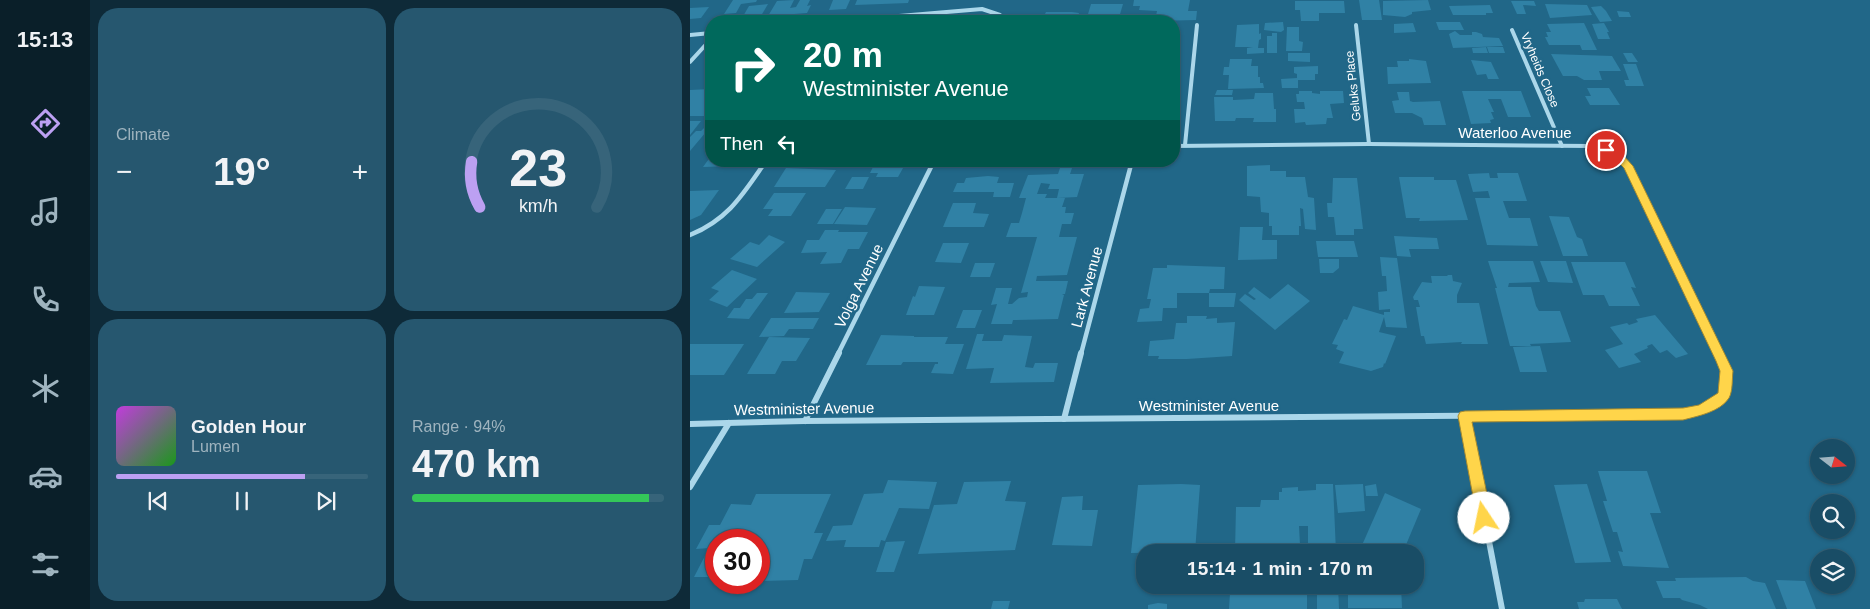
<!DOCTYPE html>
<html lang="en">
<head>
<meta charset="utf-8">
<style>
  :root { --surface:#194d66; --page:#26576f; --text:#f1f3f6; --muted:#9fb4bf; --line:#37647a; --accent:#bca0f2 }
  body { margin:0; font-family:Helvetica,sans-serif; background:var(--page); color:var(--text); height:100vh; display:flex; flex-direction:column; font-size:19px; white-space:nowrap }
  * { box-sizing:border-box; margin:0 }
  p { font-size:16px; color:var(--muted) }
  .icon { flex:none; width:28px; height:28px; fill:none; stroke:currentColor; stroke-width:2; stroke-linecap:round; stroke-linejoin:round }
  .map { position:relative; flex:1; overflow:hidden }
  .sheet { display:flex; flex-direction:column; gap:8px; padding:8px; background:#0e2a38; width:600px }
  .sheet>* { flex:none }
  .banner { position:absolute; left:15px; top:15px; width:475px; height:152px; border-radius:20px; box-shadow:0 1px 4px #0004,0 0 0 1px var(--line); background:#00695c; color:#fff; overflow:hidden }
  .needle { width:32px; rotate:107deg }
  .tools { position:absolute; left:1120px; top:439px; display:grid; gap:10px }
  .tools a { display:grid; place-items:center; width:45px; height:45px; border-radius:50%; background:var(--surface); box-shadow:0 1px 4px #0004,0 0 0 1px var(--line); font-size:25px }
  .speed { position:absolute; left:15px; top:529px; display:flex; gap:10px; font-size:25px; font-weight:700; text-align:center }
  .speed>* { display:grid; place-content:center; width:65px; height:65px; border-radius:50%; background:var(--surface); box-shadow:0 1px 4px #0004,0 0 0 1px var(--line); line-height:1 }
  .speed .limit { border:8px solid #d22; background:#fff; color:#111 }
  .pin { position:absolute; display:grid; place-items:center; width:42px; height:42px; color:#fff; margin:-21px; border:2px solid #fff; border-radius:50%; box-shadow:0 1px 5px #0007 }
  .me { position:absolute; width:55px; margin:-28px; rotate:349deg; stroke-linejoin:round; filter:drop-shadow(0 0 4px #0008) }
  .turn { display:flex; align-items:center; gap:18px; height:105px; padding:0 15px; font-size:22px }
  .turn .icon { width:65px; height:65px; stroke-width:2.5 }
  .turn b { display:block; font-size:35px; line-height:42px }
  .then { display:flex; align-items:center; height:48px; padding:0 15px; background:#0003; gap:10px; font-size:19px }
  .big { font-size:38px; font-weight:700; line-height:1.1 }
  .sheet .widget { flex:1; display:flex; flex-direction:column; justify-content:center; gap:8px; min-width:0; padding:0 18px; border-radius:20px; background:var(--page) }
  .sheet .dial { align-items:center; gap:0 }
  .dial svg { height:130px; overflow:visible; fill:none; stroke:var(--line); stroke-width:7; stroke-linecap:round; text-anchor:middle }
  .dial text { fill:var(--text); stroke:none }
  .song { display:flex; align-items:center; gap:15px }
  .cover { width:60px; height:60px; border-radius:8px; background:linear-gradient(135deg,hsl(290 70% 55%),hsl(120 70% 35%)) }
  .played { height:5px; border-radius:2px; background:linear-gradient(90deg,var(--accent) 75%,var(--line) 75%) }
  .keys { display:flex; justify-content:space-around; direction:ltr }
  .heat { display:flex; justify-content:space-between; align-items:center; font-size:28px; direction:ltr }
  .charge { height:8px; border-radius:4px; background:linear-gradient(90deg,#34c759 94%,var(--line) 0) }
  .sheet .tiles { flex:1; display:grid; gap:8px; grid-template-columns:repeat(2,1fr) }
  .trip { position:absolute; left:446px; top:544px; width:288px; height:50px; border-radius:20px; background:var(--surface); box-shadow:0 1px 4px #0004,0 0 0 1px var(--line); font-weight:700; line-height:50px; text-align:center }
  main { display:flex; flex:1; min-height:0 }
  .menu { display:flex; flex-direction:column; width:90px; justify-content:space-around; align-items:center; background:#0a1f29; color:var(--muted) }
  .menu .icon { width:35px; height:35px }
  .menu .selected { color:var(--accent) }
  .menu b { font-size:22px; color:var(--text) }
  .map>svg:first-child { display:block }
  .building { fill:#3081a5 }
  .lines { fill:none; stroke-linecap:round; stroke-linejoin:round }
  .street-far2 { stroke:#abd7ea; stroke-width:4 }
  .street-far1 { stroke:#abd7ea; stroke-width:4.5 }
  .street { stroke:#abd7ea; stroke-width:6 }
  .route { fill:#ffd54a; stroke:#a68a30 }
  .labels { text-anchor:middle; stroke-width:5; stroke-linejoin:round; paint-order:stroke }
  .far-street-label { font-size:12px; fill:#fff; stroke:#216788 }
  .street-label { font-size:15px; fill:#fff; stroke:#216788 }
</style>
</head>
<body>
<main>
<nav class="menu">
<b>15:13</b>
<svg class="icon selected" aria-label="directions" viewBox="0 0 24 24"><path d="M12 3l9 9-9 9-9-9zM9 14v-3h6M13 9l2 2-2 2"/></svg>
<svg class="icon" aria-label="music" viewBox="0 0 24 24"><path d="M9 18V5l10-2v13"/><circle cx="6" cy="18" r="3"/><circle cx="16" cy="16" r="3"/></svg>
<svg class="icon" aria-label="phone" viewBox="0 0 24 24"><path d="M5 4h4l2 5-3 2q2 4 5 5l2-3 5 2v4C11 20 4 13 5 4z"/></svg>
<svg class="icon" aria-label="climate" viewBox="0 0 24 24"><path d="M12 3v18M4 7l16 10M4 17L20 7"/></svg>
<svg class="icon" aria-label="car" viewBox="0 0 24 24"><path d="M5 17H2v-5l4-1 3-4h7l3 4 3 1v5h-3M9 17h6M6 11h13"/><circle cx="7" cy="17" r="2"/><circle cx="17" cy="17" r="2"/></svg>
<svg class="icon" aria-label="filters" viewBox="0 0 24 24"><path d="M4 7h16M4 17h16"/><circle cx="9" cy="7" r="2"/><circle cx="15" cy="17" r="2"/></svg>
</nav>
<section class="sheet">
<div class="tiles">
<div class="widget"><p>Climate</p>
<div class="heat"><a>−</a><b class="big">19°</b><a>+</a></div>
</div>
<div class="widget dial"><svg viewBox="0 0 100 80">
<path d="M14 69A42 42 0 1 1 86 69"/>
<path d="M14 69A42 42 0 0 1 9 41" stroke="#bca0f2"/>
<text x="50" y="56" font-size="32" font-weight="700">23</text>
<text x="50" y="72" font-size="11">km/h</text>
</svg></div>
<div class="widget">
<div class="song"><i class="cover"></i><div><b>Golden Hour</b><p>Lumen</p></div></div>
<div class="played"></div>
<div class="keys"><svg class="icon" aria-label="previous" viewBox="0 0 24 24"><path d="M18 5L8 12l10 7zM5 5v14"/></svg><svg class="icon" aria-label="pause" viewBox="0 0 24 24"><path d="M8 5v14M16 5v14"/></svg><svg class="icon" aria-label="next" viewBox="0 0 24 24"><path d="M6 5l10 7-10 7zM19 5v14"/></svg></div>
</div>
<div class="widget"><p>Range · 94%</p><b class="big">470 km</b><div class="charge"></div></div>
</div>
</section>
<div class="map">
<svg width="1180" height="609" viewBox="0 0 1180 609">
  <rect width="100%" height="100%" fill="#216788"/>
  <g class="building">
    <polygon points="43,0 67,0 66,2 51,4 46,13 34,14"/>
    <polygon points="104,0 100,8 106,7 110,0 120,0 117,6 121,5 117,13 78,16 87,1"/>
    <polygon points="143,0 160,0 156,9 139,10"/>
    <polygon points="167,0 219,0 218,3 165,5"/>
    <polygon points="444,0 500,0 498,11 507,11 506,20 465,21 467,11 449,10 450,6 443,6"/>
    <polygon points="669,0 689,0 692,20 672,20"/>
    <polygon points="738,0 741,10 722,12 722,14 715,17 693,15 693,1"/>
    <polygon points="605,1 654,1 655,13 629,13 629,21 611,21 610,10 605,10"/>
    <polygon points="821,1 844,1 846,6 833,5 836,14 827,14"/>
    <polygon points="78,4 71,16 52,18 59,6"/>
    <polygon points="401,4 433,4 428,21 396,21"/>
    <polygon points="855,4 897,5 902,15 860,18"/>
    <polygon points="800,5 803,13 796,13 796,15 763,15 759,6"/>
    <polygon points="911,6 916,11 922,21 910,22 901,7"/>
    <polygon points="19,7 11,18 0,19 0,8"/>
    <polygon points="927,11 939,12 941,17 929,17"/>
    <polygon points="356,12 382,12 389,13 386,21 378,21 378,19 356,21 358,17 353,18"/>
    <polygon points="593,22 594,30 591,32 574,30 575,23"/>
    <polygon points="746,22 770,22 774,30 749,30"/>
    <polygon points="723,23 726,32 704,33 704,24"/>
    <polygon points="894,23 907,50 892,50 890,45 859,45 855,37 858,37 856,32 861,32 857,24"/>
    <polygon points="914,23 919,32 917,32 920,39 908,39 902,24"/>
    <polygon points="569,24 569,34 571,33 571,39 569,40 568,48 574,48 574,53 557,54 557,48 563,47 545,47 547,25"/>
    <polygon points="597,27 609,27 609,41 613,42 612,51 596,51"/>
    <polygon points="765,31 770,35 782,35 782,32 786,32 792,34 793,37 809,38 813,46 763,48 759,34"/>
    <polygon points="582,33 587,33 587,53 577,53 577,36 582,36"/>
    <polygon points="796,47 798,53 783,53 782,48"/>
    <polygon points="797,47 813,47 815,53 799,53"/>
    <polygon points="598,53 620,53 620,62 598,61"/>
    <polygon points="933,53 942,53 948,62 938,62"/>
    <polygon points="861,54 922,56 931,71 909,71 912,80 894,80 887,76 873,76"/>
    <polygon points="540,59 562,59 561,66 568,66 568,77 570,77 570,83 573,83 574,88 538,89 539,75 533,75 534,67 539,67"/>
    <polygon points="719,59 736,61 741,83 698,84 697,67 708,67 707,61 719,61"/>
    <polygon points="781,60 801,62 809,79 798,79 796,74 787,75"/>
    <polygon points="933,64 946,64 954,86 936,86 934,80 939,80"/>
    <polygon points="628,66 628,74 625,74 625,80 608,80 608,88 592,88 591,79 607,78 607,74 604,73 604,67"/>
    <polygon points="897,88 919,88 930,105 900,105 895,96 901,96"/>
    <polygon points="21,89 21,116 0,116 0,90"/>
    <polygon points="527,90 543,90 542,95 525,95"/>
    <polygon points="609,91 622,91 622,93 630,94 630,91 653,91 654,103 640,104 643,118 637,118 636,124 616,125 615,122 605,123 604,109 615,109 614,102 607,102 606,94 609,94"/>
    <polygon points="772,91 831,91 841,117 818,117 811,99 798,99 804,112 801,112 804,119 800,120 801,123 781,124"/>
    <polygon points="707,92 719,92 720,101 723,102 750,101 756,125 734,125 732,118 722,113 705,113 702,101 709,100"/>
    <polygon points="565,93 583,93 584,109 586,109 586,122 563,122 564,118 546,118 545,121 525,121 524,97 543,97 543,100 564,99"/>
    <polygon points="0,121 11,121 0,135"/>
    <polygon points="17,125 21,126 0,151 0,137 6,131 11,131"/>
    <polygon points="21,156 21,161 46,161 42,166 13,167"/>
    <polygon points="112,161 141,161 138,166 110,166"/>
    <polygon points="186,161 217,161 208,177 186,177 188,173 180,173"/>
    <polygon points="580,165 580,171 596,171 596,177 615,177 618,197 624,198 626,230 615,229 613,209 610,208 611,226 609,226 609,235 582,235 582,226 579,226 579,213 571,212 570,197 557,196 557,166"/>
    <polygon points="96,168 146,170 135,187 84,187"/>
    <polygon points="370,168 382,168 380,174 394,174 387,197 367,198 369,189 358,189 360,184 351,183 347,194 357,194 355,198 375,198 372,207 376,207 375,213 384,213 381,224 372,224 369,237 387,237 377,275 347,276 346,281 378,281 375,294 372,294 374,295 368,319 323,320 322,324 301,324 307,304 301,305 306,288 322,288 318,304 322,304 329,298 337,297 338,292 331,293 347,237 316,237 321,223 329,223 332,213 336,198 329,198 338,175 368,174"/>
    <polygon points="799,173 800,178 808,178 807,173 828,173 837,201 813,201 819,218 840,218 848,246 797,245 785,198 800,198 798,191 783,192 778,174"/>
    <polygon points="298,176 309,177 307,183 324,183 320,197 303,197 304,192 263,192 267,183 274,183 276,178"/>
    <polygon points="162,177 179,177 173,189 155,189"/>
    <polygon points="709,177 744,177 744,180 766,180 778,220 729,221 730,218 716,218"/>
    <polygon points="643,178 667,178 673,229 664,229 664,235 646,235 644,217 638,217 637,203 642,203"/>
    <polygon points="29,190 11,215 0,220 0,191"/>
    <polygon points="84,193 116,193 101,216 78,216 83,209 73,209"/>
    <polygon points="263,203 286,203 283,213 299,214 294,227 253,227"/>
    <polygon points="155,207 186,208 177,225 144,224"/>
    <polygon points="136,209 152,209 143,224 127,224"/>
    <polygon points="859,216 879,217 887,237 892,239 898,256 873,256"/>
    <polygon points="550,227 573,227 572,240 587,240 587,259 548,260"/>
    <polygon points="135,230 149,230 148,232 178,232 169,249 158,249 151,263 130,264 137,252 111,253 117,240 129,240"/>
    <polygon points="79,235 95,242 67,267 40,259 60,242 69,245"/>
    <polygon points="704,236 747,238 749,249 719,249 721,257 707,256"/>
    <polygon points="626,241 664,241 668,257 628,257"/>
    <polygon points="253,243 279,243 271,263 245,262"/>
    <polygon points="690,257 707,258 717,328 696,327 694,317 689,332 706,336 695,364 694,363 693,367 681,371 649,363 654,352 646,349 648,345 642,344 654,319 657,320 663,306 694,315 694,312 700,312 700,309 689,310 688,292 697,291 696,276 692,276"/>
    <polygon points="629,259 649,259 649,268 643,273 630,273"/>
    <polygon points="798,261 843,261 850,282 819,283 818,287 841,287 846,306 849,311 870,311 881,342 840,344 841,346 820,346 805,288 807,288"/>
    <polygon points="850,261 876,261 883,283 858,282"/>
    <polygon points="881,262 935,262 946,288 941,287 950,306 919,306 914,295 893,295"/>
    <polygon points="285,263 305,263 300,277 280,277"/>
    <polygon points="477,265 535,267 534,289 520,289 519,293 546,293 544,307 519,307 519,293 487,293 487,308 473,308 472,321 447,322 450,309 459,308 461,299 457,299 463,268 477,268"/>
    <polygon points="42,270 67,279 37,307 19,300 29,291 21,288"/>
    <polygon points="758,275 762,275 763,281 772,283 767,295 767,303 789,303 798,344 771,344 772,342 736,344 734,336 731,336 726,307 730,307 728,300 724,300 723,297 732,282 742,283 741,276 757,276"/>
    <polygon points="598,284 620,301 585,330 549,300 555,294 564,300 566,299 558,293 564,287 580,299"/>
    <polygon points="229,286 255,287 244,315 216,315 223,296 225,297"/>
    <polygon points="106,292 140,293 129,312 94,313"/>
    <polygon points="67,293 78,293 59,319 37,318 44,308 50,308 56,299 62,299"/>
    <polygon points="273,310 292,310 285,328 266,328"/>
    <polygon points="965,315 998,354 986,358 977,350 970,353 962,344 957,346 958,348 944,354 951,362 929,368 915,350 933,344 920,327 937,323 939,325 948,322 946,319"/>
    <polygon points="497,316 517,316 516,319 527,318 527,323 545,322 542,356 497,359 468,359 469,356 458,356 460,341 484,339 486,323 497,323"/>
    <polygon points="81,318 129,318 123,329 99,329 94,336 69,337"/>
    <polygon points="287,334 294,334 292,341 312,341 314,335 342,336 335,367 343,368 345,363 368,363 364,382 300,383 304,368 276,369"/>
    <polygon points="191,335 224,336 224,337 258,337 255,344 274,344 263,374 241,373 245,364 248,364 248,362 213,362 211,365 176,365"/>
    <polygon points="79,337 120,338 106,361 92,361 85,374 57,374"/>
    <polygon points="0,344 54,344 34,375 0,375"/>
    <polygon points="850,346 857,372 830,372 823,347"/>
    <polygon points="908,471 957,471 971,513 960,513 979,568 933,566 928,551 933,552 927,532 923,532 913,501 917,501"/>
    <polygon points="198,480 247,482 239,509 209,508 195,541 191,540 189,547 154,547 156,540 136,541 143,526 162,525 174,494 193,493"/>
    <polygon points="321,481 315,501 336,502 325,550 228,554 244,505 267,504 274,482"/>
    <polygon points="491,484 510,485 505,552 441,553 448,485"/>
    <polygon points="626,484 643,484 646,552 621,552 621,544 618,544 618,526 609,526 610,545 615,545 615,552 545,552 546,507 570,507 571,500 589,500 589,492 592,492 592,488 608,487 608,491 626,490"/>
    <polygon points="673,484 675,511 648,513 645,485"/>
    <polygon points="686,484 688,496 676,496 675,486"/>
    <polygon points="897,484 921,562 885,563 864,485"/>
    <polygon points="695,493 731,509 713,552 669,552"/>
    <polygon points="66,494 141,494 124,533 133,533 122,559 114,559 108,580 69,581 69,565 76,550 69,550 69,540 26,540 26,577 4,577 19,548 6,549 19,525 30,525 41,504 61,505"/>
    <polygon points="393,496 392,510 408,510 402,546 362,545 372,497"/>
    <polygon points="215,541 204,572 186,572 196,542"/>
    <polygon points="1056,577 1063,581 1075,583 1086,609 1018,609 1010,605 992,600 990,598 973,598 966,581 986,581 985,578"/>
    <polygon points="1086,580 1115,581 1126,609 1097,609"/>
    <polygon points="544,585 617,585 617,609 539,609 540,593 544,592"/>
    <polygon points="627,585 648,585 649,609 627,609"/>
    <polygon points="658,585 711,585 712,608 658,608"/>
    <polygon points="895,599 927,599 932,609 889,609 887,602 894,602"/>
    <polygon points="303,601 320,601 318,609 301,609"/>
    <polygon points="468,603 477,604 477,609 458,609 458,605"/>
  </g>
  <g class="lines">
    <g class="street-far2">
      <polyline points="150,21 292,9 310,15 310,21"/>
      <polyline points="666,25 679,144"/>
      <polyline points="822,30 872,146"/>
      <polyline points="0,35 21,33"/>
      <polyline points="0,62 21,39"/>
      <polyline points="495,145 507,25"/>
      <polyline points="484,146 679,144 902,146 925,155"/>
    </g>
    <g class="street-far1">
      <polyline points="923,154 938,166 1029,354"/>
      <path d="M0 235C39 219 53 194 76 161"/>
      <polyline points="148,354 244,161"/>
      <polyline points="391,354 442,161"/>
    </g>
    <g class="street">
      <polyline points="775,416 812,609"/>
      <polyline points="374,419 391,353"/>
      <polyline points="115,421 149,353"/>
      <polyline points="0,424 115,421 993,414 1015,407 1034,395 1037,371 1028,353"/>
      <polyline points="0,487 39,423"/>
    </g>
  </g>
  <path class="route" d="M916 147 933 155 943 166 1043 371C1042 378 1043 391 1039 398 1030 412 1008 416 993 420L782 422 802 518 800 523 794 525 789 523 787 518 768 416 770 412 775 411 993 408 1009 405 1028 393 1030 371 1026 361 934 168 926 160 913 152V148Z"/>
  <g class="labels">
    <g class="far-street-label">
      <text transform="translate(850 70) rotate(67)" y="4">Vryheids Close</text>
      <text transform="translate(663 86) rotate(-96)" y="4">Geluks Place</text>
    </g>
    <g class="street-label">
      <text x="825" y="138">Waterloo Avenue</text>
      <text transform="translate(169 286) rotate(-64)" y="5">Volga Avenue</text>
      <text transform="translate(397 287) rotate(-75)" y="5">Lark Avenue</text>
      <text x="519" y="411">Westminister Avenue</text>
      <text transform="translate(114 409) rotate(-1)" y="5">Westminister Avenue</text>
    </g>
  </g>
</svg>
<div class="tools">
<a><svg class="needle" viewBox="-14 -14 28 28"><path d="M0-13l5 13h-10z" fill="#e53935"/><path d="M0 13l5-13h-10z" fill="#9fb4bf"/></svg></a>
<a><svg class="icon" aria-label="search" viewBox="0 0 24 24"><circle cx="10" cy="10" r="6"/><path d="M15 15l6 6"/></svg></a>
<a><svg class="icon" aria-label="layers" viewBox="0 0 24 24"><path d="M12 4l9 5-9 5-9-5zM3 14l9 5 9-5"/></svg></a>
</div>
<div class="speed"><div class="limit">30</div></div>
<div class="pin" style="left:916px;top:150px;background:#d93025"><svg class="icon" aria-label="arrive" viewBox="0 0 24 24"><path d="M6 21V4h12l-3 4 3 4H6"/></svg></div>
<svg class="me" style="left:794px;top:518px" viewBox="-20 -20 40 40"><circle r="19" fill="#fff"/><path d="M0-13L10 11 0 6-10 11z" fill="#ffd54a"/></svg>
<div class="trip">15:14 · 1 min · 170 m</div>
<div class="banner">
<div class="turn"><svg class="icon" aria-label="right" viewBox="0 0 24 24"><path d="M7 20v-9h11M14 6l5 5-5 5"/></svg><div><b>20 m</b>Westminister Avenue</div></div>
<div class="then">Then<svg class="icon" aria-label="left" viewBox="0 0 24 24"><path d="M17 20v-9H6M10 6l-5 5 5 5"/></svg></div>
</div>
</div>
</main>
</body>
</html>
